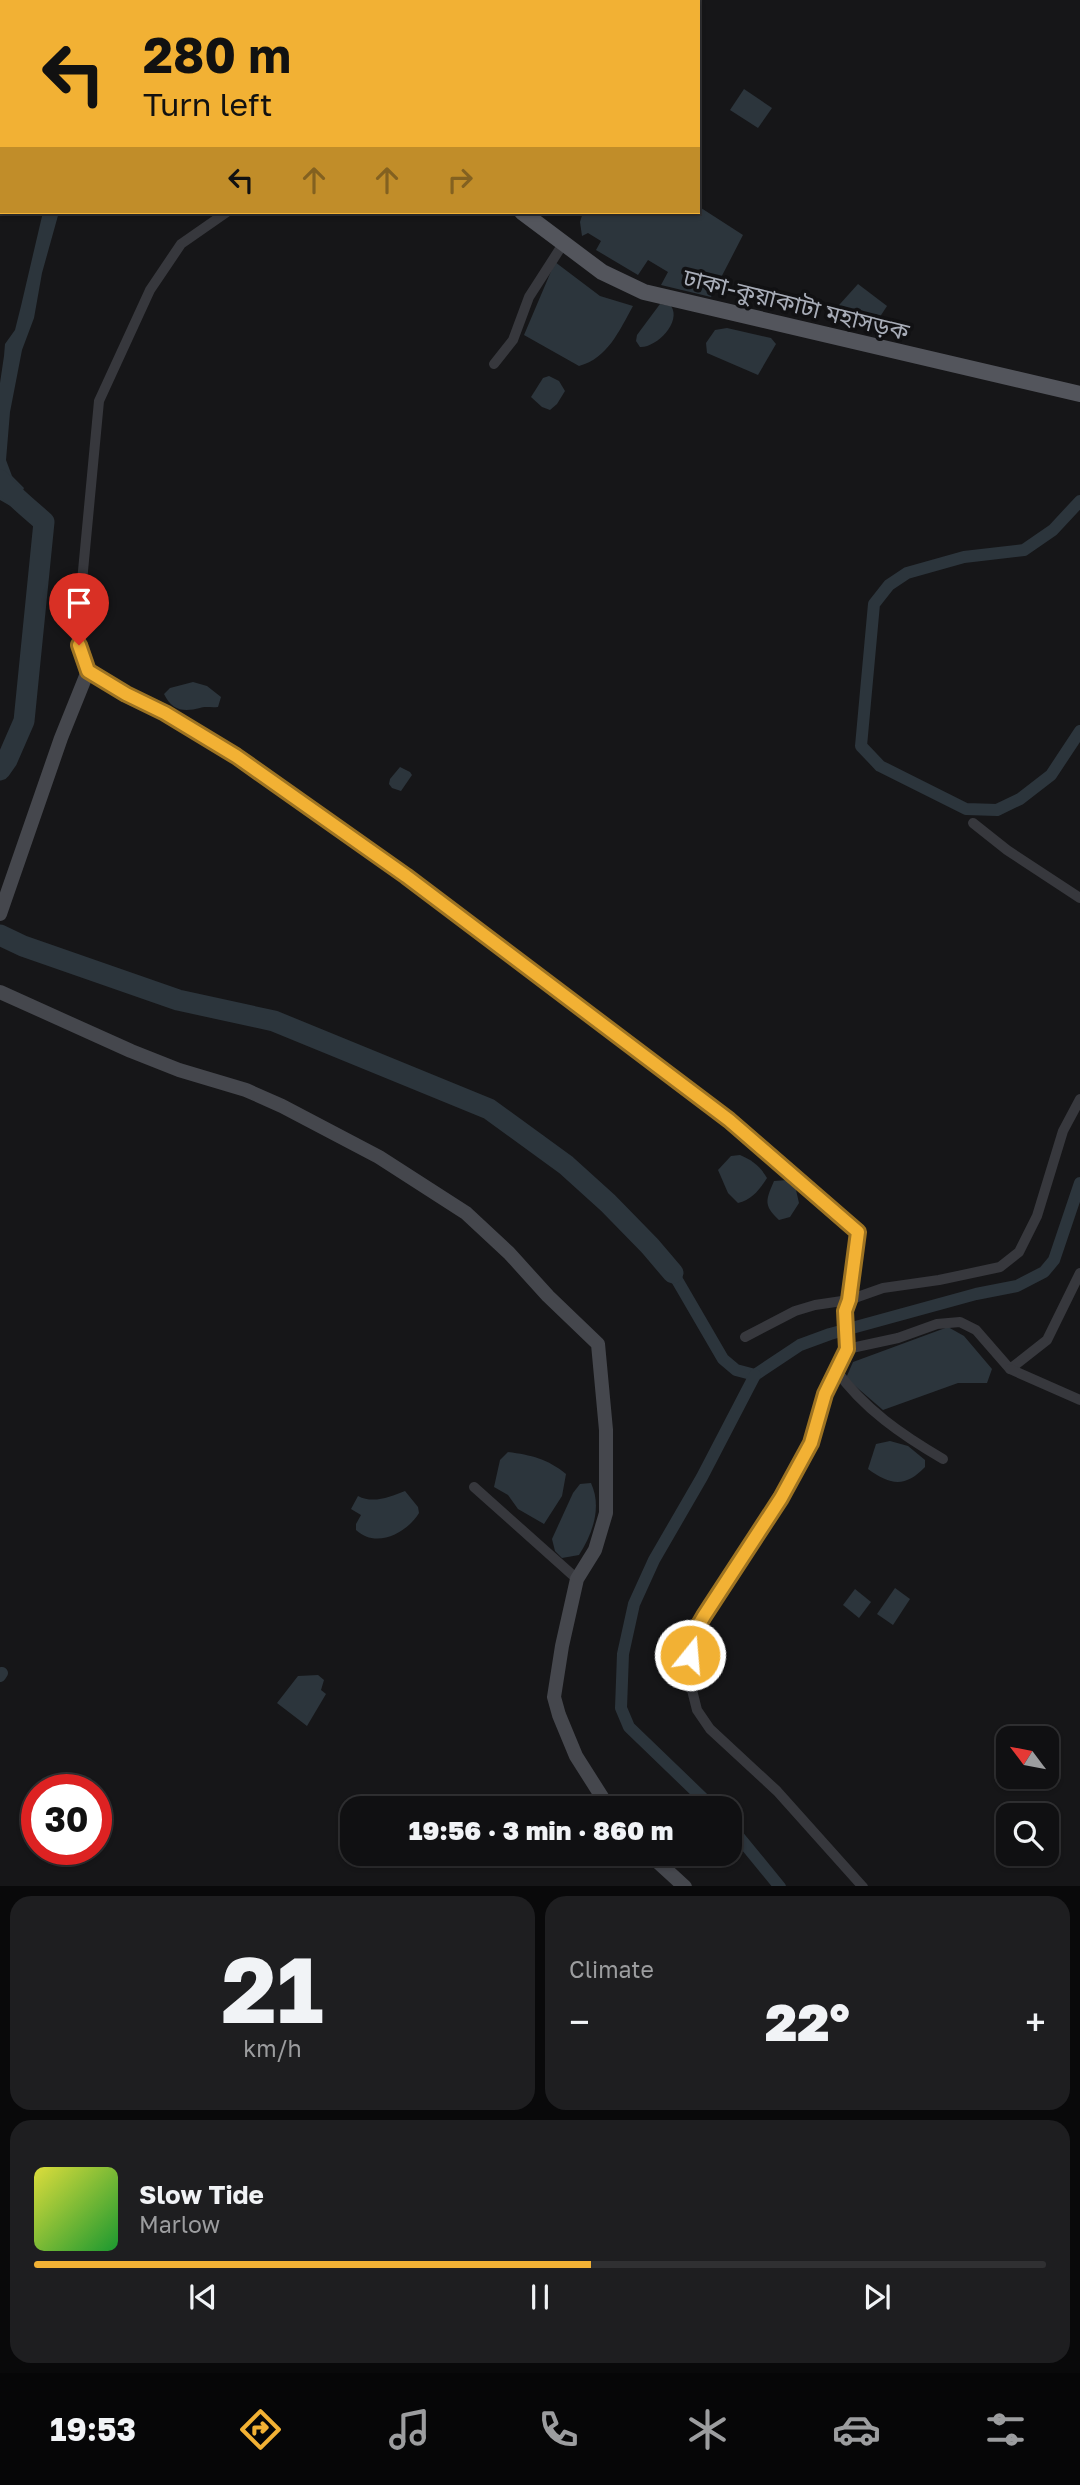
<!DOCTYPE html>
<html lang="en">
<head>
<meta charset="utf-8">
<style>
  :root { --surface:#101012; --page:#1e1e20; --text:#f1f3f6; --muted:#9c9d9f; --line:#303032; --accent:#f2b134 }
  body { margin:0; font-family:"Golos Text","Noto Sans Bengali",sans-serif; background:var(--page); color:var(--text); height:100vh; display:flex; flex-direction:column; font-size:26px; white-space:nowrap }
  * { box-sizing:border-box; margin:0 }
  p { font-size:23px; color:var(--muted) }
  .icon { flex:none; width:38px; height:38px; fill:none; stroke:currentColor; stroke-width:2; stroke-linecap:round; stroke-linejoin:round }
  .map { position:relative; height:1886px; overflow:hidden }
  .details { display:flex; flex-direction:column; gap:10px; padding:10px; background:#09090a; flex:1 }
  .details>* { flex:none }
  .top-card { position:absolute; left:0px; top:0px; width:700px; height:214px; box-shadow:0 2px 5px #0004,0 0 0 2px var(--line); background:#f2b134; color:#111; overflow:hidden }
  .needle { width:46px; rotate:302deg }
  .buttons { position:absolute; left:996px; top:1726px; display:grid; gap:14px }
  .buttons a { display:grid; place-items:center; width:63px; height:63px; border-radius:14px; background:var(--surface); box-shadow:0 2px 5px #0004,0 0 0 2px var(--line); font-size:35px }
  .speed { position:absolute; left:21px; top:1774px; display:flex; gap:14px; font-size:35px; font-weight:700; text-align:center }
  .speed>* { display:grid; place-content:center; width:91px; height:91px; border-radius:50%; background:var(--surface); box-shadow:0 2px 5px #0004,0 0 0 2px var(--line); line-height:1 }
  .speed .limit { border:10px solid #d22; background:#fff; color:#111 }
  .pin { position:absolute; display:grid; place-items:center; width:60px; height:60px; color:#fff; margin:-72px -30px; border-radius:50% 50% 50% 0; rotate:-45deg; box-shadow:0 0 7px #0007 }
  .pin .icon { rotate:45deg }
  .me { position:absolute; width:77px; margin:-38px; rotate:17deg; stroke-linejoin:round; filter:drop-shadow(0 0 5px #0008) }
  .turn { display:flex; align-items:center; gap:24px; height:147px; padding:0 28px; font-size:32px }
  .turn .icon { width:91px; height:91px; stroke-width:2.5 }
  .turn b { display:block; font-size:49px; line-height:60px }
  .lanes { display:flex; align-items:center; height:66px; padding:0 28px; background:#0003; justify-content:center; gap:35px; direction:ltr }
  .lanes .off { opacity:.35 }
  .big { font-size:52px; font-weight:800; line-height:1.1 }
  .details .widget { flex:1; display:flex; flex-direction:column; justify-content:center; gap:10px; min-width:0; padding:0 24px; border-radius:21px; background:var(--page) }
  .details .dial { align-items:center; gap:0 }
  .dial b { font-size:91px; line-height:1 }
  .song { display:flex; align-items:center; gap:21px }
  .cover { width:84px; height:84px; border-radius:10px; background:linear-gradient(135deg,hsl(60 70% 55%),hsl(130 70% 35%)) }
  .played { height:7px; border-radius:4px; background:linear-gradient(90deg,var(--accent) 55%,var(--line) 55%) }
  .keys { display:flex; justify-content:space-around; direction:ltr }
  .heat { display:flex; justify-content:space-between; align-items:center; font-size:38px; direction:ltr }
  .details .tiles { flex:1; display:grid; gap:10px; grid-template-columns:1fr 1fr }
  .widget:last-child { grid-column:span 2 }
  .trip { position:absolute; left:340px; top:1796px; width:402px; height:70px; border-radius:21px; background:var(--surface); box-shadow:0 2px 5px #0004,0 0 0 2px var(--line); font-weight:800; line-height:70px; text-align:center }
  .menu { display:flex; height:112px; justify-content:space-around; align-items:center; background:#060607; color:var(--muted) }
  .menu .icon { width:49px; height:49px }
  .menu .active { color:var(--accent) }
  .menu b { font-size:32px; color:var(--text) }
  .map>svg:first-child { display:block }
  .water { fill:#2c353c }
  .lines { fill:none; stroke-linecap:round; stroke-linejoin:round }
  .canal { stroke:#2c353c; stroke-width:12 }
  .river { stroke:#2c353c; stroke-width:21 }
  .street { stroke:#37383d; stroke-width:10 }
  .secondary { stroke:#45474d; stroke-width:14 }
  .primary { stroke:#53555c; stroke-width:16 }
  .route-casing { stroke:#9d7322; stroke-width:18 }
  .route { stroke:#f2b134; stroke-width:12 }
  .labels { text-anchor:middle; stroke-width:7; stroke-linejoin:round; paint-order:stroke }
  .street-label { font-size:24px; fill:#a8adb8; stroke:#111113 }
</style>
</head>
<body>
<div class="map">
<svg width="1080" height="1887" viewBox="0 0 1080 1887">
  <rect width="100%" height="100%" fill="#161618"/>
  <g class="water">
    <polygon points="744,89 772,108 758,128 730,110"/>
    <polygon points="698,206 743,235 711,297 661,285 668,272 648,260 638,275 596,250 601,241 588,233 582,236 580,222 583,212 698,212"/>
    <polygon points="43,212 59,212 42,273 34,318 22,350 10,412 6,460 12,476 24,488 14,508 0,500 0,383 4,356 5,344 15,330 21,306"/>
    <path d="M555 262 600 296 633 306C619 331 608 358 579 366L524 335Z"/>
    <polygon points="858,284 887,306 870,332 831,314"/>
    <path d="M660 304 671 306C682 322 656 348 640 347L636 341 637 335Z"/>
    <polygon points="727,328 771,338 776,344 758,375 707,353 706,343 715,330"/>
    <polygon points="549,376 559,381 565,391 557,404 550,410 542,407 531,397 543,378"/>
    <path d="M193 682 207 686 221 697 218 707C211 708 205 706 200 708 184 712 172 711 164 694L170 688Z"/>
    <polygon points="400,767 410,772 412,775 401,791 392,788 389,784 390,779"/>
    <path d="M740 1155C752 1160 760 1166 767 1178 760 1189 752 1200 738 1203L728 1193 718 1170 731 1156Z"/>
    <path d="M788 1180 796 1190 799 1203 790 1217 779 1220C763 1205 766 1200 774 1181Z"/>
    <polygon points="948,1327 964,1336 992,1369 987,1383 958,1383 883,1410 846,1378 853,1362"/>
    <path d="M890 1441 908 1446 925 1460V1467C906 1487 891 1486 868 1469L876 1444Z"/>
    <path d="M508 1452C531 1455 548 1459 566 1474L562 1496 544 1524 518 1509 508 1495 494 1487 500 1460Z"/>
    <path d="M591 1483C602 1507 593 1533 579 1555L562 1558 555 1551 552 1539 573 1493 580 1484Z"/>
    <path d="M405 1491 418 1507 419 1513C407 1533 376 1549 356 1530V1524L361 1515 351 1509 358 1496C373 1504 390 1497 405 1491Z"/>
    <polygon points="895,1588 910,1599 893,1625 877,1614"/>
    <polygon points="855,1589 871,1602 859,1618 843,1605"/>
    <polygon points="318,1675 324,1680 321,1690 326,1694 307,1726 277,1703 298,1676"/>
  </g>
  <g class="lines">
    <g class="canal">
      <polyline points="1080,501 1053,530 1024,550 964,557 907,573 889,585 874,604 861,746 880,766 966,809 997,810 1020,799 1051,775 1080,731"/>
      <polyline points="673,1273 723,1359 736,1370 755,1375 800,1345 830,1334 976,1294 1017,1286 1044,1272 1054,1260 1080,1183"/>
      <polyline points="0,1676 2,1673"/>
      <polyline points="713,1808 629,1727 621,1708 623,1654 634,1604 654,1560 702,1477 755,1375"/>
      <polyline points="730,1826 780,1887"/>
    </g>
    <g class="river">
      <path d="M0 480C11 495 30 509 44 522L24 721 7 760 0 770"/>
      <polyline points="0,935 23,946 178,1000 274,1021 489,1109 566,1165 608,1203 650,1246 673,1273"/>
    </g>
    <g class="street">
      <polyline points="116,2 117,0"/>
      <polyline points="0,162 2,159"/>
      <polyline points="494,364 513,340 529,297 563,244"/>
      <polyline points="78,624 99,401 150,290 181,244 227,212"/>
      <polyline points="88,671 126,694 165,713 236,756 406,876 729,1120 857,1232 849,1300 845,1311 847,1349 826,1394 811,1443 781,1498 704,1616 693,1635 690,1655 691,1686 697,1710 710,1729 777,1791 863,1887"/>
      <polyline points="973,823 1007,850 1080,898"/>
      <polyline points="745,1337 795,1311 815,1305 849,1300 883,1288 939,1280 1000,1267 1019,1252 1037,1216 1063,1131 1080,1099"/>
      <polyline points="847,1349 898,1338 937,1324 960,1322 976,1330 1010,1369 1047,1340 1080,1273"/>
      <polyline points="1010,1369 1080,1400"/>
      <path d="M836 1370C864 1409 902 1435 943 1459"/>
      <polyline points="474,1487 577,1579"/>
    </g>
    <g class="secondary">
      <polyline points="323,2 324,0"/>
      <polyline points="0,914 61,738 88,671 79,645 78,624"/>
      <polyline points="0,992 131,1051 179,1070 246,1090 282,1106 379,1157 466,1213 509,1253 548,1296 598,1344 606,1430 606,1513 595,1550 577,1579 562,1646 554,1697 559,1715 576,1756 609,1808"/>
      <polyline points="648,1853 685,1887"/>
    </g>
    <g class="primary">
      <polyline points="250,0 252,2"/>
      <polyline points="522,212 602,272 644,292 1080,394"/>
    </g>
  </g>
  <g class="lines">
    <g class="route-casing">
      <polyline id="route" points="79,645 88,671 126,694 165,713 236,756 406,876 729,1120 858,1232 849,1300 845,1311 847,1349 825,1394 811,1443 781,1498 704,1616 693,1635 690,1655"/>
    </g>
    <use href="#route" class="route"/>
  </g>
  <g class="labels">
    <g class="street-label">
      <text transform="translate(796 305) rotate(14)" y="8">ঢাকা-কুয়াকাটা মহাসড়ক</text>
    </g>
  </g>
</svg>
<div class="buttons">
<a><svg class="needle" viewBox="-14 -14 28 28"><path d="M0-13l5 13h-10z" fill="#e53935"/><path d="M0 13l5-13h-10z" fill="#9c9d9f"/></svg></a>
<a><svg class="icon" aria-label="search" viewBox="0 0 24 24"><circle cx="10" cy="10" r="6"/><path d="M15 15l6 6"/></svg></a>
</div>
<div class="speed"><div class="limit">30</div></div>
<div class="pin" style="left:79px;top:645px;background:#d93025"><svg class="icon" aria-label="arrive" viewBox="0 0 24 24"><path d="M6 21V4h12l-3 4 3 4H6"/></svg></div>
<svg class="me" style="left:690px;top:1655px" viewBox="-20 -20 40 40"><circle r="17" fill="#f2b134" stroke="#fff" stroke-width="3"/><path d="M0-11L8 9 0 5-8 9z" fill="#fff"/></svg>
<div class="trip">19:56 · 3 min · 860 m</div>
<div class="top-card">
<div class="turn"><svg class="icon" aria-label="left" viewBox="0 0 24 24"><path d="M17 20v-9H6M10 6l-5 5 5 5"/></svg><div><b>280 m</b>Turn left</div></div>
<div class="lanes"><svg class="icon" aria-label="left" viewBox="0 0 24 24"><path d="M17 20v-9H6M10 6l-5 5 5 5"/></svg><svg class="icon off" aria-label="ahead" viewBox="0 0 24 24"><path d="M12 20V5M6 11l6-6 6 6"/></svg><svg class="icon off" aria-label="ahead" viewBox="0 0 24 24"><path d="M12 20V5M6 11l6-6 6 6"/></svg><svg class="icon off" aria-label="right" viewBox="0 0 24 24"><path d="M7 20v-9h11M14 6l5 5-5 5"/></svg></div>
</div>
</div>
<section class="details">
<div class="tiles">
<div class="widget dial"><b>21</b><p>km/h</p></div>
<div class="widget"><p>Climate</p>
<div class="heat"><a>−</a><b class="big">22°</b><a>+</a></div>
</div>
<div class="widget">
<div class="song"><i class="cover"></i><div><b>Slow Tide</b><p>Marlow</p></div></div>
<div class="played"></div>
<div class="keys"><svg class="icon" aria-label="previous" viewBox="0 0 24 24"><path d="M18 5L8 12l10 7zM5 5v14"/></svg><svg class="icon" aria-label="pause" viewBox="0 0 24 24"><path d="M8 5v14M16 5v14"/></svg><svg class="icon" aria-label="next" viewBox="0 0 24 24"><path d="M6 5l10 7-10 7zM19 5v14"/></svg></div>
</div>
</div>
</section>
<nav class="menu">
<b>19:53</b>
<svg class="icon active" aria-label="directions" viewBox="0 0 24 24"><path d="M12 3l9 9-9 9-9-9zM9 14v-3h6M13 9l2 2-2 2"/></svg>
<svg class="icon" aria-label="music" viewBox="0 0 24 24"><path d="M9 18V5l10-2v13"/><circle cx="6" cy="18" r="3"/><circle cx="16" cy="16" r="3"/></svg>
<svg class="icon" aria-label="phone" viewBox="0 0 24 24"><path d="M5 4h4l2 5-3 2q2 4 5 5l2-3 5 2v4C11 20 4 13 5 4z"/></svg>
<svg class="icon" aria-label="climate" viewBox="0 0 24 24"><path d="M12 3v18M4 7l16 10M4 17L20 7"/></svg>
<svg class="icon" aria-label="car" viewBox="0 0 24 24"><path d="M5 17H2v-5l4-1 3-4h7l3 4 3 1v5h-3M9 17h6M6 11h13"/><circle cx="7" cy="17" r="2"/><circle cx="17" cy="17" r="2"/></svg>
<svg class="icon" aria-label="filters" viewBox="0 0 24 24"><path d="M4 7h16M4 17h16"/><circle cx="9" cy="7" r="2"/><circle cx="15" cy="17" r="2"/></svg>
</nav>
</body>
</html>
